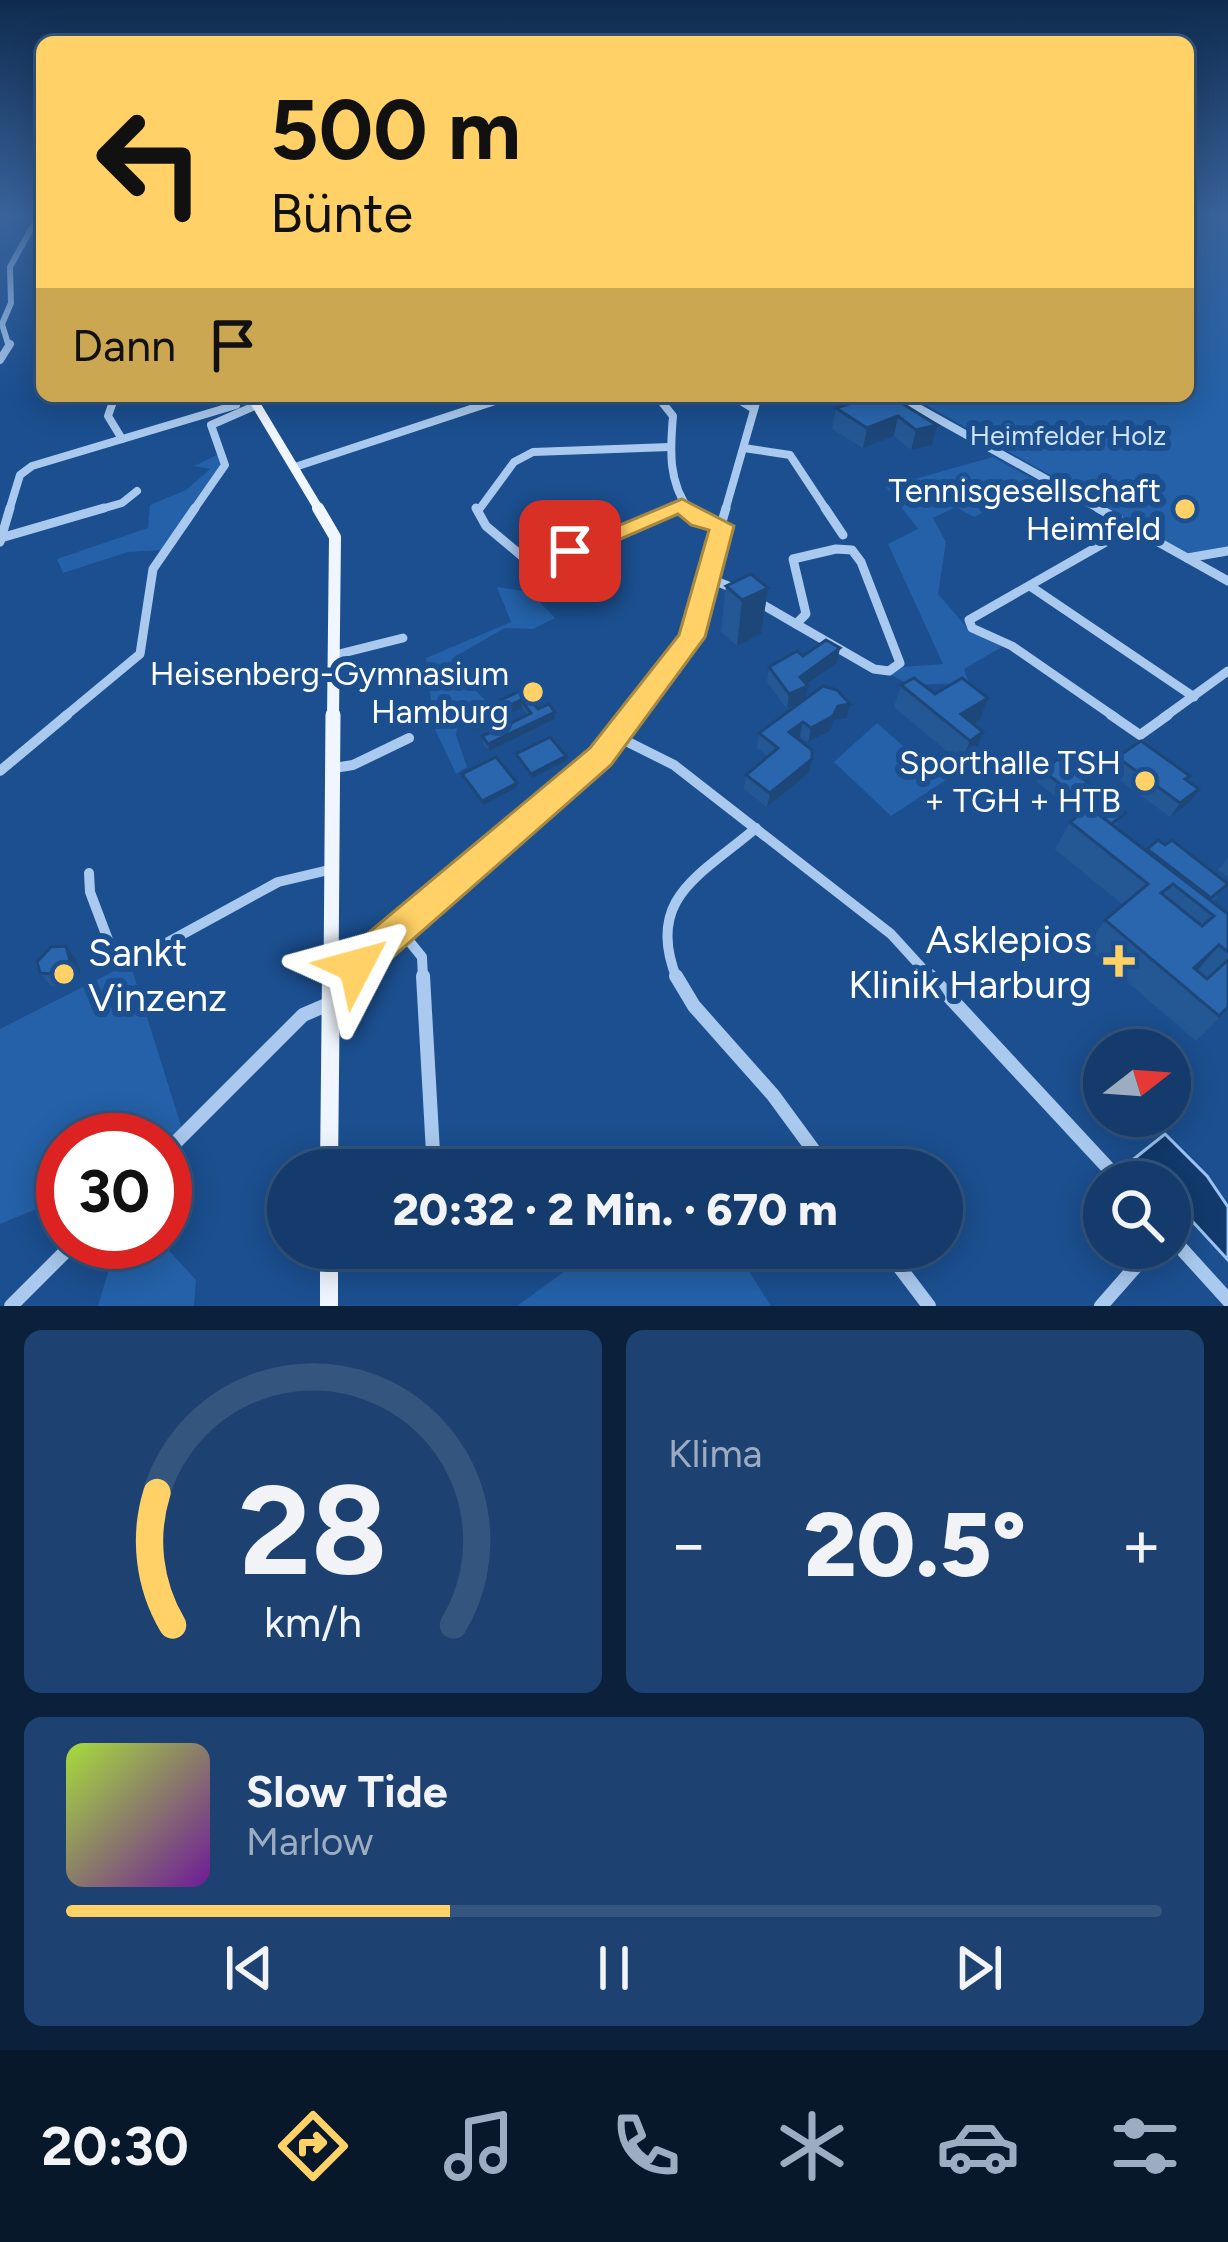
<!DOCTYPE html>
<html lang="de">
<head>
<meta charset="utf-8">
<style>
  :root { --surface:#143b6b; --page:#1d4271; --text:#f1f3f6; --muted:#9dadc1; --line:#33557e; --accent:#ffd166 }
  body { margin:0; font-family:Figtree,sans-serif; background:var(--page); color:var(--text); height:100vh; display:flex; flex-direction:column; font-size:45px; white-space:nowrap }
  * { box-sizing:border-box; margin:0 }
  p { font-size:39px; color:var(--muted) }
  .icon { flex:none; width:66px; height:66px; fill:none; stroke:currentColor; stroke-width:2; stroke-linecap:round; stroke-linejoin:round }
  .map { position:relative; height:1306px; overflow:hidden }
  .drawer { display:flex; flex-direction:column; gap:24px; padding:24px; background:#0b203b; flex:1 }
  .drawer>* { flex:none }
  .top-card { position:absolute; left:36px; top:36px; width:1158px; height:366px; border-radius:18px; box-shadow:0 6px 30px #0003,0 0 0 3px var(--line); background:#ffd166; color:#111; overflow:hidden }
  .needle { width:78px; rotate:73deg }
  .tools { position:absolute; left:1083px; top:1029px; display:grid; gap:24px }
  .tools a { display:grid; place-items:center; width:108px; height:108px; border-radius:50%; background:var(--surface); box-shadow:0 6px 30px #0003,0 0 0 3px var(--line); font-size:60px }
  .speed { position:absolute; left:36px; top:1113px; display:flex; gap:24px; font-size:60px; font-weight:700; text-align:center }
  .speed>* { display:grid; place-content:center; width:156px; height:156px; border-radius:50%; background:var(--surface); box-shadow:0 6px 30px #0003,0 0 0 3px var(--line); line-height:1 }
  .speed .limit { border:18px solid #d22; background:#fff; color:#111 }
  .pin { position:absolute; display:grid; place-items:center; width:102px; height:102px; color:#fff; margin:-51px; border-radius:24px; box-shadow:0 6px 18px #0006 }
  .me { position:absolute; width:132px; margin:-66px; rotate:51deg; stroke-linejoin:round; filter:drop-shadow(0 0 9px #0008) }
  .turn { display:flex; align-items:center; gap:42px; height:252px; padding:0 36px; font-size:54px }
  .turn .icon { width:156px; height:156px; stroke-width:2.5 }
  .turn b { display:block; font-size:84px; line-height:102px }
  .then { display:flex; align-items:center; height:114px; padding:0 36px; background:#0003; gap:24px; font-size:45px }
  .big { font-size:90px; font-weight:800; line-height:1.1 }
  .drawer .tile { flex:1; display:flex; flex-direction:column; justify-content:center; gap:18px; min-width:0; padding:0 42px; border-radius:18px; background:var(--page) }
  .drawer .dial { align-items:center; gap:0 }
  .dial svg { height:312px; overflow:visible; fill:none; stroke:var(--line); stroke-width:7; stroke-linecap:round; text-anchor:middle }
  .dial text { fill:var(--text); stroke:none }
  .song { display:flex; align-items:center; gap:36px }
  .cover { width:144px; height:144px; border-radius:18px; background:linear-gradient(135deg,hsl(80 70% 55%),hsl(280 70% 35%)) }
  .played { height:12px; border-radius:6px; background:linear-gradient(90deg,var(--accent) 35%,var(--line) 35%) }
  .keys { display:flex; justify-content:space-around; direction:ltr }
  .heat { display:flex; justify-content:space-between; align-items:center; font-size:66px; direction:ltr }
  .drawer .tiles { flex:1; display:grid; gap:24px; grid-template-columns:1fr 1fr }
  .tile:last-child { grid-column:span 2 }
  .trip { position:absolute; left:267px; top:1149px; width:696px; height:120px; border-radius:60px; background:var(--surface); box-shadow:0 6px 30px #0003,0 0 0 3px var(--line); font-weight:800; line-height:120px; text-align:center }
  .tab-bar { display:flex; height:192px; justify-content:space-around; align-items:center; background:#08182b; color:var(--muted) }
  .tab-bar .icon { width:84px; height:84px }
  .tab-bar .active { color:var(--accent) }
  .tab-bar b { font-size:54px; color:var(--text) }
  .map>svg:first-child { display:block }
  .green { fill:#2461a8 }
  .water { fill:#123a6d; stroke:#9cc4f0; stroke-width:3 }
  .lines { fill:none; stroke-linecap:round; stroke-linejoin:round }
  .minor-far4 { stroke:#a9c9ee; stroke-width:6 }
  .minor-far3 { stroke:#a9c9ee; stroke-width:8 }
  .minor-far2 { stroke:#a9c9ee; stroke-width:9 }
  .minor-far1 { stroke:#a9c9ee; stroke-width:10 }
  .minor { stroke:#a9c9ee; stroke-width:14 }
  .major-far3 { stroke:#f0f6ff; stroke-width:9 }
  .major-far2 { stroke:#f0f6ff; stroke-width:12 }
  .major-far1 { stroke:#f0f6ff; stroke-width:15 }
  .major { stroke:#f0f6ff; stroke-width:18 }
  .wall { fill:#245895; fill-rule:evenodd }
  .shaded-wall { fill:#1d4779 }
  .building { fill:#2a66ad; stroke:#1d4779; stroke-width:3; fill-rule:evenodd }
  .route { fill:#ffd166; stroke:#a68842; stroke-width:3 }
  .poi-dot { fill:#ffd166; stroke:#1b4f8f; stroke-width:4.5 }
  .labels { text-anchor:middle; stroke-width:12; stroke-linejoin:round; paint-order:stroke }
  .far-park-label { font-size:27px; fill:#cfe3fa; stroke:#1b4f8f }
  .poi-label { font-size:33px; fill:#fff; stroke:#1b4f8f; text-anchor:end }
  .near-poi-label { font-size:39px; fill:#fff; stroke:#1b4f8f; text-anchor:end }
</style>
</head>
<body>
<div class="map">
<svg width="1228" height="1306" viewBox="0 0 1228 1306">
  <rect width="100%" height="100%" fill="#1b4f8f"/>
  <g class="green">
    <polygon points="1188,215 1228,215 1228,547 1188,553 910,396 1188,396"/>
    <polygon points="219,454 225,465 165,550 128,552 63,573 57,559 148,528 150,505 186,490 210,469 194,466"/>
    <polygon points="993,457 1042,484 974,517 956,507 933,518 946,542 938,594 970,631 1002,647 964,669 969,683 909,685 890,674 902,667 943,664 888,544 918,529 886,487"/>
    <polygon points="497,587 530,592 555,618 533,629 505,628 456,656 453,667 486,701 463,715 438,717 458,720 456,735 467,767 456,774 434,727 426,658 511,622"/>
    <polygon points="877,723 917,758 930,751 961,770 891,816 834,762"/>
    <polygon points="130,963 184,1135 165,1154 165,1140 63,1140 63,1198 0,1224 0,1029"/>
    <polygon points="117,1242 161,1242 196,1280 194,1306 98,1306"/>
    <polygon points="597,1248 734,1248 771,1306 517,1306"/>
  </g>
  <polygon class="water" points="1165,1134 1207,1176 1228,1207 1228,1260 1170,1197 1170,1182 1156,1182 1135,1158"/>
  <g class="lines">
    <polyline class="minor-far4" points="9,347 2,324 11,303 10,267 39,215"/>
    <g class="minor-far3">
      <polyline points="0,360 10,344"/>
      <polyline points="115,396 108,416 122,439"/>
      <path d="M657 396 673 416C670 450 668 483 690 511"/>
      <polyline points="733,396 754,409"/>
      <polyline points="897,396 1103,511"/>
      <polyline points="744,448 790,455 827,511"/>
      <polyline points="295,467 510,396"/>
      <polyline points="9,511 20,475 32,466 236,405"/>
      <polyline points="94,511 122,503 137,491"/>
      <polyline points="193,511 225,465 211,425 257,405"/>
      <polyline points="478,511 514,462 533,452 670,447"/>
      <polyline points="670,511 683,506"/>
      <polyline points="725,511 758,396"/>
    </g>
    <g class="minor-far2">
      <polyline points="476,508 486,526 529,562 547,561 678,508"/>
      <polyline points="687,508 722,526"/>
      <polyline points="825,508 843,535"/>
      <polyline points="1098,508 1228,581"/>
      <polyline points="1,538 104,508"/>
      <polyline points="0,542 10,508"/>
      <polygon points="836,549 852,550 861,562 900,663 889,671 874,669 796,624 806,614 793,559"/>
      <polyline points="1187,558 1228,551"/>
      <polyline points="708,578 738,590"/>
      <polyline points="1030,586 1194,697"/>
      <polyline points="758,602 796,624"/>
      <polyline points="335,655 403,638"/>
      <polyline points="63,718 140,654 153,569 195,508"/>
      <polyline points="631,718 685,649 726,508"/>
      <polyline points="1116,718 1012,646 972,628 969,620 1132,527"/>
      <polyline points="1163,718 1228,671"/>
    </g>
    <g class="minor-far1">
      <polyline points="1111,715 1140,735 1168,715"/>
      <polyline points="616,736 674,765 891,934 932,979"/>
      <polyline points="334,768 353,765 409,738"/>
      <polyline points="0,771 67,715"/>
      <polyline points="89,873 90,892 110,945 129,954 152,951 278,882 333,869"/>
      <polyline points="401,931 422,957 423,979"/>
      <polyline points="332,974 366,959 601,756 633,715"/>
      <path d="M677 979C644 898 701 875 756 828"/>
    </g>
    <g class="minor">
      <polyline points="423,976 434,1170"/>
      <polyline points="676,976 694,1006 773,1095 828,1170"/>
      <polyline points="930,976 1121,1182"/>
      <polyline points="165,1153 303,1015 331,1003"/>
      <polyline points="1170,1236 1228,1300"/>
      <polyline points="885,1248 929,1306"/>
      <polyline points="11,1306 75,1242"/>
      <polyline points="1101,1306 1152,1248"/>
    </g>
    <polyline class="major-far3" points="251,396 320,511"/>
    <polyline class="major-far2" points="318,508 335,537 333,718"/>
    <polyline class="major-far1" points="331,979 333,715"/>
    <g class="major">
      <polyline points="329,1170 331,976"/>
      <polyline points="329,1248 329,1306"/>
    </g>
  </g>
  <g class="wall">
    <polygon points="854,403 937,425 932,445 911,450 894,436 863,448 832,429 836,408"/>
    <polygon points="726,586 768,588 761,634 737,646 721,632"/>
    <polygon points="803,656 837,663 807,685 805,699 850,704 847,718 834,720 830,731 808,742 800,737 797,739 812,759 809,773 767,807 744,789 746,775 768,756 757,748 759,733 800,703 787,709 767,682 769,667"/>
    <path d="M533 685 539 699 532 703 538 709 555 719 489 751 483 744 482 736 491 732 485 725 473 731 468 724 466 716ZM522 708 528 715 501 728 495 720Z"/>
    <polygon points="901,685 935,694 988,698 980,720 973,724 983,732 975,754 961,763 894,707"/>
    <polygon points="1117,757 1190,776 1187,780 1189,803 1170,817 1109,772"/>
    <polygon points="1042,770 1119,824 1115,827 1146,851 1147,849 1218,897 1212,902 1228,914 1228,1009 1196,1041 1087,947 1105,920 1123,905 1055,849 1070,822 1079,815 1036,781"/>
    <polygon points="1228,858 1228,877 1218,870"/>
    <polygon points="66,946 76,959 81,973 64,987 51,986 40,973"/>
  </g>
  <g class="shaded-wall">
    <polygon points="898,416 894,436 863,448 867,428"/>
    <polygon points="937,425 932,445 911,450 916,430"/>
    <polygon points="768,588 761,634 737,646 742,600"/>
    <polygon points="840,648 837,663 799,690 808,686 805,700 787,709 789,694 800,677"/>
    <polygon points="538,692 539,699 528,704 527,697"/>
    <polygon points="988,698 980,720 959,733 961,714"/>
    <polygon points="521,700 522,708 491,722 490,715"/>
    <polygon points="850,704 847,718 834,720 830,731 808,742 811,728 838,706"/>
    <polygon points="555,712 555,719 489,751 488,744"/>
    <polygon points="484,718 485,725 473,731 472,724"/>
    <polygon points="803,722 800,737 786,747 789,732"/>
    <polygon points="983,732 975,754 961,763 970,741"/>
    <polygon points="566,756 567,760 532,778 531,774"/>
    <polygon points="812,759 809,773 767,807 770,793"/>
    <polygon points="517,783 517,787 483,805 482,801"/>
    <polygon points="1199,789 1189,803 1170,817 1180,803"/>
    <polygon points="1219,945 1197,971 1194,968"/>
    <polygon points="66,946 76,959 81,973 64,987 54,974"/>
  </g>
  <g class="building">
    <polygon points="860,396 890,396 937,425 916,430 898,416 867,428 836,408 855,402 855,397"/>
    <polygon points="751,574 768,588 742,600 726,586"/>
    <polygon points="826,640 840,648 800,677 808,686 789,694 769,667 797,651 803,656"/>
    <polygon points="914,678 935,694 962,678 988,698 961,714 983,732 970,741 901,685"/>
    <path d="M533 685 538 692 527 697 538 709 549 704 555 712 488 744 482 736 494 731 484 718 472 724 466 716ZM521 700 531 713 501 728 490 715Z"/>
    <polygon points="823,686 837,690 850,704 838,706 833,716 811,728 803,722 789,732 812,750 812,759 770,793 746,775 778,748 759,733"/>
    <polygon points="550,737 566,756 531,774 516,754"/>
    <polygon points="1141,741 1190,776 1185,779 1199,789 1180,803 1117,757"/>
    <polygon points="496,757 517,783 482,801 462,774"/>
    <polygon points="1058,759 1126,813 1111,824 1042,770"/>
    <path d="M1089 807 1228 914V952L1219 945 1194 968 1207 979 1228 960V1007L1219 1016 1105 920 1148 884 1070 822ZM1173 884 1214 916 1202 926 1161 893Z"/>
    <polygon points="1158,840 1165,845 1172,840 1228,884 1211,898 1147,849"/>
    <polygon points="66,946 70,960 54,974 40,973 37,962 51,947"/>
  </g>
  <linearGradient id="sky" x2="0" y2="1"><stop stop-color="#0f2b4f"/><stop offset="0.54" stop-color="#39639b"/><stop offset="1" stop-color="#39639b" stop-opacity="0"/></linearGradient>
  <rect width="1228" height="398" fill="url(#sky)"/>
  <polygon class="route" points="682,499 734,526 705,637 611,765 369,978 356,983 343,978 338,966 343,954 590,748 679,635 709,530 691,525 678,514 579,557 570,559 558,551"/>
  <g class="poi-dot">
    <circle cx="1185" cy="509" r="12"/>
    <circle cx="533" cy="692" r="12"/>
    <circle cx="1145" cy="781" r="12"/>
    <path d="M1113 943h12v12h12v12h-12v12h-12v-12h-12v-12h12z"/>
    <circle cx="64" cy="974" r="12"/>
  </g>
  <g class="labels">
    <g class="far-park-label">
      <text x="1068" y="445">Heimfelder Holz</text>
    </g>
    <g class="poi-label">
      <text x="1161" y="502">Tennisgesellschaft<tspan x="1161" dy="38">Heimfeld</tspan></text>
      <text x="509" y="685">Heisenberg-Gymnasium<tspan x="509" dy="38">Hamburg</tspan></text>
      <text x="1121" y="774">Sporthalle TSH<tspan x="1121" dy="38">+ TGH + HTB</tspan></text>
    </g>
    <g class="near-poi-label">
      <text x="1092" y="953">Asklepios<tspan x="1092" dy="45">Klinik Harburg</tspan></text>
      <text x="88" y="966" text-anchor="start">Sankt<tspan x="88" dy="45">Vinzenz</tspan></text>
    </g>
  </g>
</svg>
<div class="tools">
<a><svg class="needle" viewBox="-14 -14 28 28"><path d="M0-13l5 13h-10z" fill="#e53935"/><path d="M0 13l5-13h-10z" fill="#9dadc1"/></svg></a>
<a><svg class="icon" aria-label="search" viewBox="0 0 24 24"><circle cx="10" cy="10" r="6"/><path d="M15 15l6 6"/></svg></a>
</div>
<div class="speed"><div class="limit">30</div></div>
<div class="pin" style="left:570px;top:551px;background:#d93025"><svg class="icon" aria-label="arrive" viewBox="0 0 24 24"><path d="M6 21V4h12l-3 4 3 4H6"/></svg></div>
<svg class="me" style="left:356px;top:966px" viewBox="-20 -20 40 40"><path d="M0-17L14 15 0 8-14 15z" fill="#ffd166" stroke="#fff" stroke-width="4"/></svg>
<div class="trip">20:32 · 2 Min. · 670 m</div>
<div class="top-card">
<div class="turn"><svg class="icon" aria-label="left" viewBox="0 0 24 24"><path d="M17 20v-9H6M10 6l-5 5 5 5"/></svg><div><b>500 m</b>Bünte</div></div>
<div class="then">Dann<svg class="icon" aria-label="arrive" viewBox="0 0 24 24"><path d="M6 21V4h12l-3 4 3 4H6"/></svg></div>
</div>
</div>
<section class="drawer">
<div class="tiles">
<div class="tile dial"><svg viewBox="0 0 100 80">
<path d="M14 69A42 42 0 1 1 86 69"/>
<path d="M14 69A42 42 0 0 1 10 35" stroke="#ffd166"/>
<text x="50" y="56" font-size="32" font-weight="700">28</text>
<text x="50" y="72" font-size="11">km/h</text>
</svg></div>
<div class="tile"><p>Klima</p>
<div class="heat"><a>−</a><b class="big">20.5°</b><a>+</a></div>
</div>
<div class="tile">
<div class="song"><i class="cover"></i><div><b>Slow Tide</b><p>Marlow</p></div></div>
<div class="played"></div>
<div class="keys"><svg class="icon" aria-label="previous" viewBox="0 0 24 24"><path d="M18 5L8 12l10 7zM5 5v14"/></svg><svg class="icon" aria-label="pause" viewBox="0 0 24 24"><path d="M8 5v14M16 5v14"/></svg><svg class="icon" aria-label="next" viewBox="0 0 24 24"><path d="M6 5l10 7-10 7zM19 5v14"/></svg></div>
</div>
</div>
</section>
<nav class="tab-bar">
<b>20:30</b>
<svg class="icon active" aria-label="directions" viewBox="0 0 24 24"><path d="M12 3l9 9-9 9-9-9zM9 14v-3h6M13 9l2 2-2 2"/></svg>
<svg class="icon" aria-label="music" viewBox="0 0 24 24"><path d="M9 18V5l10-2v13"/><circle cx="6" cy="18" r="3"/><circle cx="16" cy="16" r="3"/></svg>
<svg class="icon" aria-label="phone" viewBox="0 0 24 24"><path d="M5 4h4l2 5-3 2q2 4 5 5l2-3 5 2v4C11 20 4 13 5 4z"/></svg>
<svg class="icon" aria-label="climate" viewBox="0 0 24 24"><path d="M12 3v18M4 7l16 10M4 17L20 7"/></svg>
<svg class="icon" aria-label="car" viewBox="0 0 24 24"><path d="M5 17H2v-5l4-1 3-4h7l3 4 3 1v5h-3M9 17h6M6 11h13"/><circle cx="7" cy="17" r="2"/><circle cx="17" cy="17" r="2"/></svg>
<svg class="icon" aria-label="filters" viewBox="0 0 24 24"><path d="M4 7h16M4 17h16"/><circle cx="9" cy="7" r="2"/><circle cx="15" cy="17" r="2"/></svg>
</nav>
</body>
</html>
